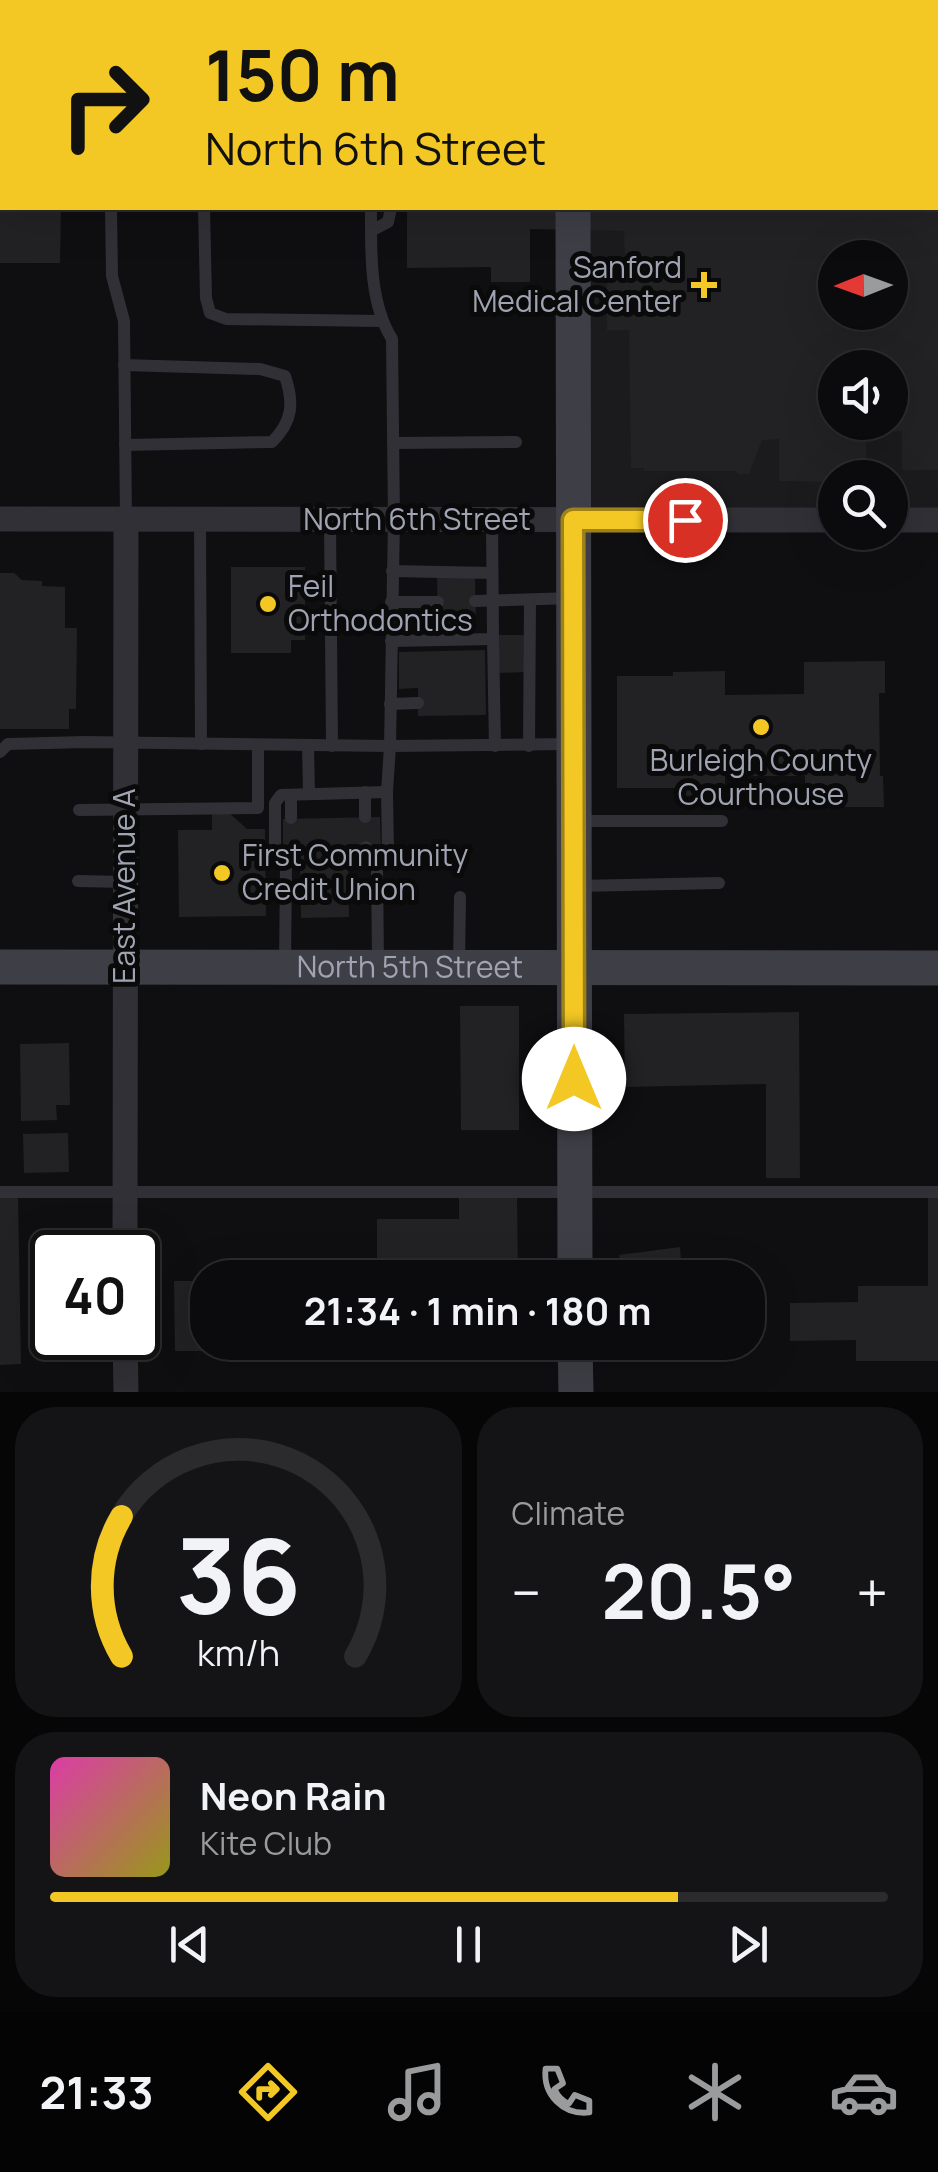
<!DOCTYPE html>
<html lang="en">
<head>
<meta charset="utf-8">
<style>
  :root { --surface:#0b0b0d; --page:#141416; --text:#f1f3f6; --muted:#9a9b9d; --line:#2b2b2e; --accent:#f3c824 }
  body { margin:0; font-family:Manrope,sans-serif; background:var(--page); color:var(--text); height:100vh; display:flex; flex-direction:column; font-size:38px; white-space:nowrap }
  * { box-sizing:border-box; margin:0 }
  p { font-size:32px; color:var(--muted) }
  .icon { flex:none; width:55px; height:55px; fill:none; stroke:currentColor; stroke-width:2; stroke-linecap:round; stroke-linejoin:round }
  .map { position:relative; height:1392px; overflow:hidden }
  .drawer { display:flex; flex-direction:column; gap:15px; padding:15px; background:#060607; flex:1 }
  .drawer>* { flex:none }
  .guide { position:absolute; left:0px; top:0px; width:940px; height:210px; box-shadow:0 10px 40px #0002,0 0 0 2px var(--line); background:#f3c824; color:#111; overflow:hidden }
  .needle { width:65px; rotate:269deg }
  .buttons { position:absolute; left:818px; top:240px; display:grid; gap:20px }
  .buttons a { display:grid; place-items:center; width:90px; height:90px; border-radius:50%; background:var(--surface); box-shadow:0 10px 40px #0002,0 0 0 2px var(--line); font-size:50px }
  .speed { position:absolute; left:30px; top:1230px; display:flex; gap:20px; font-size:50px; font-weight:700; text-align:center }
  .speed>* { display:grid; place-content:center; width:130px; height:130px; border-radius:50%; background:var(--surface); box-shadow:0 10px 40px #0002,0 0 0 2px var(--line); line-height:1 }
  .speed .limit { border:5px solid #111; border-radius:15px; background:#fff; color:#111 }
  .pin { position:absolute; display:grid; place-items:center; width:85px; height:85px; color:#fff; margin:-42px; border:5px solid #fff; border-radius:50%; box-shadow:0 2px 10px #0007 }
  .me { position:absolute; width:110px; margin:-55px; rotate:0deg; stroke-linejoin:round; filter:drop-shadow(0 0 8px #0008) }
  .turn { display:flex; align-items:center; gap:35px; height:210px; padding:0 40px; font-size:45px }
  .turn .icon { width:130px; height:130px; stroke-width:2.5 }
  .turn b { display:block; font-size:70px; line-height:85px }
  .big { font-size:75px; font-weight:700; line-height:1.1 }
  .drawer .card { flex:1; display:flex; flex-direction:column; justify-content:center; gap:15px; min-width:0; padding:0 35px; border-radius:40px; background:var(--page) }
  .drawer .dial { align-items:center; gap:0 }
  .dial svg { height:260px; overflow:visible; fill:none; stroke:var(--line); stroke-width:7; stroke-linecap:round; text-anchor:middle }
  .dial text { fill:var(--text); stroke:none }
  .song { display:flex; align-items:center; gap:30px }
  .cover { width:120px; height:120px; border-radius:15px; background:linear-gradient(135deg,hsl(320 70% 55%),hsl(60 70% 35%)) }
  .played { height:10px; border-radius:5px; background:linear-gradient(90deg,var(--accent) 75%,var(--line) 75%) }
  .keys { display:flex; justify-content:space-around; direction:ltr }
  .heat { display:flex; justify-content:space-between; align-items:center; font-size:55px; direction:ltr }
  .drawer .tiles { flex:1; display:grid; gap:15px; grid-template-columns:1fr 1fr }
  .card:last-child { grid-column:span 2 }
  .trip { position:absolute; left:190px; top:1260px; width:575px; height:100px; border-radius:40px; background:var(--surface); box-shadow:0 10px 40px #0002,0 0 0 2px var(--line); font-weight:700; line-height:100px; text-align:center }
  .dock { display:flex; height:160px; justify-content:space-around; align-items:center; background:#040405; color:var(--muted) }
  .dock .icon { width:70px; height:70px }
  .dock .active { color:var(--accent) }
  .dock b { font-size:45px; color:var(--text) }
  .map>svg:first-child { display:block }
  .built { fill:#1b1b1d; fill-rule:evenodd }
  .building { fill:#222225; fill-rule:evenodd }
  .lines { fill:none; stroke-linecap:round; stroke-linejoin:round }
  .lane { stroke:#303036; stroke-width:12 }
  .street { stroke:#303036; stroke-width:25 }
  .secondary { stroke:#3e3f46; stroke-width:35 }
  .primary { stroke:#4c4d55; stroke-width:38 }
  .route-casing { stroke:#9e8217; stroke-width:25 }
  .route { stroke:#f3c824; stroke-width:18 }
  .poi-dot { fill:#f3c824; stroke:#0a0a0b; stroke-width:4 }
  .labels { text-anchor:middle; stroke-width:10; stroke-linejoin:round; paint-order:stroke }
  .poi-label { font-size:30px; fill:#a0a3b2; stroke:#0a0a0b; text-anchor:start }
  .street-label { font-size:30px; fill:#a0a3b2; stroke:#0a0a0b }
</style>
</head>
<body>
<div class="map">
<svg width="938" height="1392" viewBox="0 0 938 1392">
  <rect width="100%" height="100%" fill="#0f0f11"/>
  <path class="built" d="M938 73V520H890V478H835V520H573V208H938ZM835 258H890V312H835ZM835 368H890V422H835Z"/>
  <g class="building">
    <polygon points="0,208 61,208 60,263 0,263"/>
    <path d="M407 208H515V211H624V208H938V470H902V431L866 432V478H835V482L779 481V439L762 440 749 474H737V471H644V468H631L629 330H607V260H625L624 231 530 229V282H491V267L407 268ZM835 258H890V312H835ZM835 368H890V422H835Z"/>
    <polygon points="231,567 305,567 305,640 291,640 291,653 231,653"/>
    <polygon points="0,573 14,573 22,580 42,581 42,586 65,587 65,628 77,628 76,709 69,709 69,729 0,729"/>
    <polygon points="437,577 475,577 476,631 438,631"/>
    <polygon points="497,635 524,635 525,672 498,673"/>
    <polygon points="485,650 486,715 418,716 418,688 399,689 399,652"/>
    <polygon points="885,661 885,693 879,693 880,776 883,776 884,807 805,807 805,776 725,776 725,795 676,796 676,788 617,788 617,676 673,676 673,672 725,671 725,695 804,694 804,662"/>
    <polygon points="212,812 228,812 247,829 265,829 266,916 179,917 178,830 212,830"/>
    <polygon points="380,817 381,847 348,847 349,917 301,918 300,847 283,848 283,819"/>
    <polygon points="460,1006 519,1006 519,1130 461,1130"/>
    <polygon points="799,1012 800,1178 766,1178 766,1084 625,1087 624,1014"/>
    <polygon points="69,1043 70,1105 56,1105 57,1120 21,1121 20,1044"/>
    <polygon points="68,1133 69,1172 24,1173 23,1134"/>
    <polygon points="928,1196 938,1196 938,1361 856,1361 856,1340 790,1341 790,1303 858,1302 858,1286 928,1286"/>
    <polygon points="459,1197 517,1197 518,1278 377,1278 377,1219 459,1219"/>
    <polygon points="0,1198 18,1198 21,1364 0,1365"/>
    <polygon points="680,1247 682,1278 621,1278 619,1255"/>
    <polygon points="174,1281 208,1281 208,1342 226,1342 227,1351 175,1351"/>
    <rect x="378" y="1342" width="140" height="18"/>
    <polygon points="627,1342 724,1342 724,1344 628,1361"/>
  </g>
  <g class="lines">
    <g class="lane">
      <polyline points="111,208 112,276 124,321 126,520"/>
      <polyline points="204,208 206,298 210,313 226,319 381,321"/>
      <path d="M371 208C371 251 369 302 392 339L394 520 390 746 570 744"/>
      <polyline points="371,231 388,222 391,208"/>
      <path d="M124 365 260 369 285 376C294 403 293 421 272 442L125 445"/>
      <polyline points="393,443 516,442"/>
      <polyline points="200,520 201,744"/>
      <polyline points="330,520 332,746"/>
      <polyline points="392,571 492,573"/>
      <polyline points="475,601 573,598"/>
      <polyline points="391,602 438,602"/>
      <polyline points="493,639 495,746"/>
      <polyline points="391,641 493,639 492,520"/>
      <polyline points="390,704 418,703"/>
      <polyline points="308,745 309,794"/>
      <polyline points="529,746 530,600"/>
      <polyline points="0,752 8,744 86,742 390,746 387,792"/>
      <polyline points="365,792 365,817"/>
      <polyline points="79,810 258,808 258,745"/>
      <polyline points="291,818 291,795"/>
      <polyline points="574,821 722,821"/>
      <polyline points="366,847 366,855 377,864"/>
      <polyline points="78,881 125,882"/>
      <polyline points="577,886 719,883"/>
      <polyline points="459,964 460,897"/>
      <polyline points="285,967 286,864 275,852 275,803 281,795 387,792 388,851 377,864 378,964"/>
      <polyline points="0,1192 938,1192"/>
    </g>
    <g class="street">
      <polyline points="0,519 835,520"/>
      <polyline points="890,520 938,520"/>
      <polyline points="125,1252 126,520"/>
      <polyline points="125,1338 126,1392"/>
    </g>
    <g class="secondary">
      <polyline points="573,2 573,0"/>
      <polyline points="573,208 575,1278"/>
      <path id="s1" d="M0 967 938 968"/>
      <polyline points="575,1342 576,1392"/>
    </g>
    <polyline class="primary" points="0,73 2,73"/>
  </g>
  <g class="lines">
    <g class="route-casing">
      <polyline id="route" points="574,1079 573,520 685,520"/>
    </g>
    <use href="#route" class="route"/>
  </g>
  <g class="poi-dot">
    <path d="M699 270h10v10h10v10h-10v10h-10v-10h-10v-10h10z"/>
    <circle cx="268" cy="604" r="10"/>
    <circle cx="761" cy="727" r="10"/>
    <circle cx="222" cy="873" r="10"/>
  </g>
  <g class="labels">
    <g class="poi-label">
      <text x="682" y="278" text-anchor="end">Sanford<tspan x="682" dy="34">Medical Center</tspan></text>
      <text x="288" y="597">Feil<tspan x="288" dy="34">Orthodontics</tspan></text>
      <text x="761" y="771" text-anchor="middle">Burleigh County<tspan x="761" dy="34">Courthouse</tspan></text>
      <text x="242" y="866">First Community<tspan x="242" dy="34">Credit Union</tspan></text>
    </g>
    <g class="street-label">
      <text x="417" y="530">North 6th Street</text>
      <text transform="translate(125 886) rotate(-90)" y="10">East Avenue A</text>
      <text dy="10" stroke="none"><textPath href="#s1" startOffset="410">North 5th Street</textPath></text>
    </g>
  </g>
</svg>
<div class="buttons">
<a><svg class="needle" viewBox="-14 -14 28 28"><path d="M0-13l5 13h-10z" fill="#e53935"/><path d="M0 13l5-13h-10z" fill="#9a9b9d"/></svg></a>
<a><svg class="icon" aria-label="sound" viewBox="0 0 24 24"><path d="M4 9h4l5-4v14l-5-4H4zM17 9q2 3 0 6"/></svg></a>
<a><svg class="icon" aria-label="search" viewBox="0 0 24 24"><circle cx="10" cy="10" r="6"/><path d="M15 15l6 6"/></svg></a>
</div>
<div class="speed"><div class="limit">40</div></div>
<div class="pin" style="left:685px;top:520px;background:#d93025"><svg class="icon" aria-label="arrive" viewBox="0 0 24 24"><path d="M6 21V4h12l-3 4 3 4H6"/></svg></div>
<svg class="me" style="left:574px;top:1079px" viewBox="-20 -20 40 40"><circle r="19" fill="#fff"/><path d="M0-13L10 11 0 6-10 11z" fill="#f3c824"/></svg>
<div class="trip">21:34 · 1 min · 180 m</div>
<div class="guide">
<div class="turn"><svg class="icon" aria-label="right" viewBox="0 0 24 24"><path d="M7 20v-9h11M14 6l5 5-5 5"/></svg><div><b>150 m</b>North 6th Street</div></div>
</div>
</div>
<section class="drawer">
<div class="tiles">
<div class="card dial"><svg viewBox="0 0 100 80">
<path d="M14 69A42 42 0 1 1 86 69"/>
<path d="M14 69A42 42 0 0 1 14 26" stroke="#f3c824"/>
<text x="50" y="56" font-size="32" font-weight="700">36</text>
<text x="50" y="72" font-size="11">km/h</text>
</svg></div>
<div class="card"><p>Climate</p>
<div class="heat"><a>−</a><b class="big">20.5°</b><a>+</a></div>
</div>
<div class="card">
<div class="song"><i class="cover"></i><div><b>Neon Rain</b><p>Kite Club</p></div></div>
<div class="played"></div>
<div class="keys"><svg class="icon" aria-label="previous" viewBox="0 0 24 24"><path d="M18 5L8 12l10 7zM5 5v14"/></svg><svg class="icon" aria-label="pause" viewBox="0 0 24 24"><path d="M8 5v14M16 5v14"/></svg><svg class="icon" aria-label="next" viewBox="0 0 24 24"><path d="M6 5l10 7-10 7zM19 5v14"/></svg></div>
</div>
</div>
</section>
<nav class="dock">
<b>21:33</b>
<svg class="icon active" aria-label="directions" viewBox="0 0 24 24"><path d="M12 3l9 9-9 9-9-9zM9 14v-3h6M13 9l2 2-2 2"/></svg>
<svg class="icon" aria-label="music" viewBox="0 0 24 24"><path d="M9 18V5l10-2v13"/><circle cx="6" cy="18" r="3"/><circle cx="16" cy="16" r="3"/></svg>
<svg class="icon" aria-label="phone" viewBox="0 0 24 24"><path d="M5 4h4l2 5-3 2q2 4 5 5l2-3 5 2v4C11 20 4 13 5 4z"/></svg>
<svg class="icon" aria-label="climate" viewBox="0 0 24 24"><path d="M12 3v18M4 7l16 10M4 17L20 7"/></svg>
<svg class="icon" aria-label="car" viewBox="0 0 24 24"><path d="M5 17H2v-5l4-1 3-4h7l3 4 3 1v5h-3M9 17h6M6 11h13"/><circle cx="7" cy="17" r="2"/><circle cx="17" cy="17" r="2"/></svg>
</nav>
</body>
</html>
